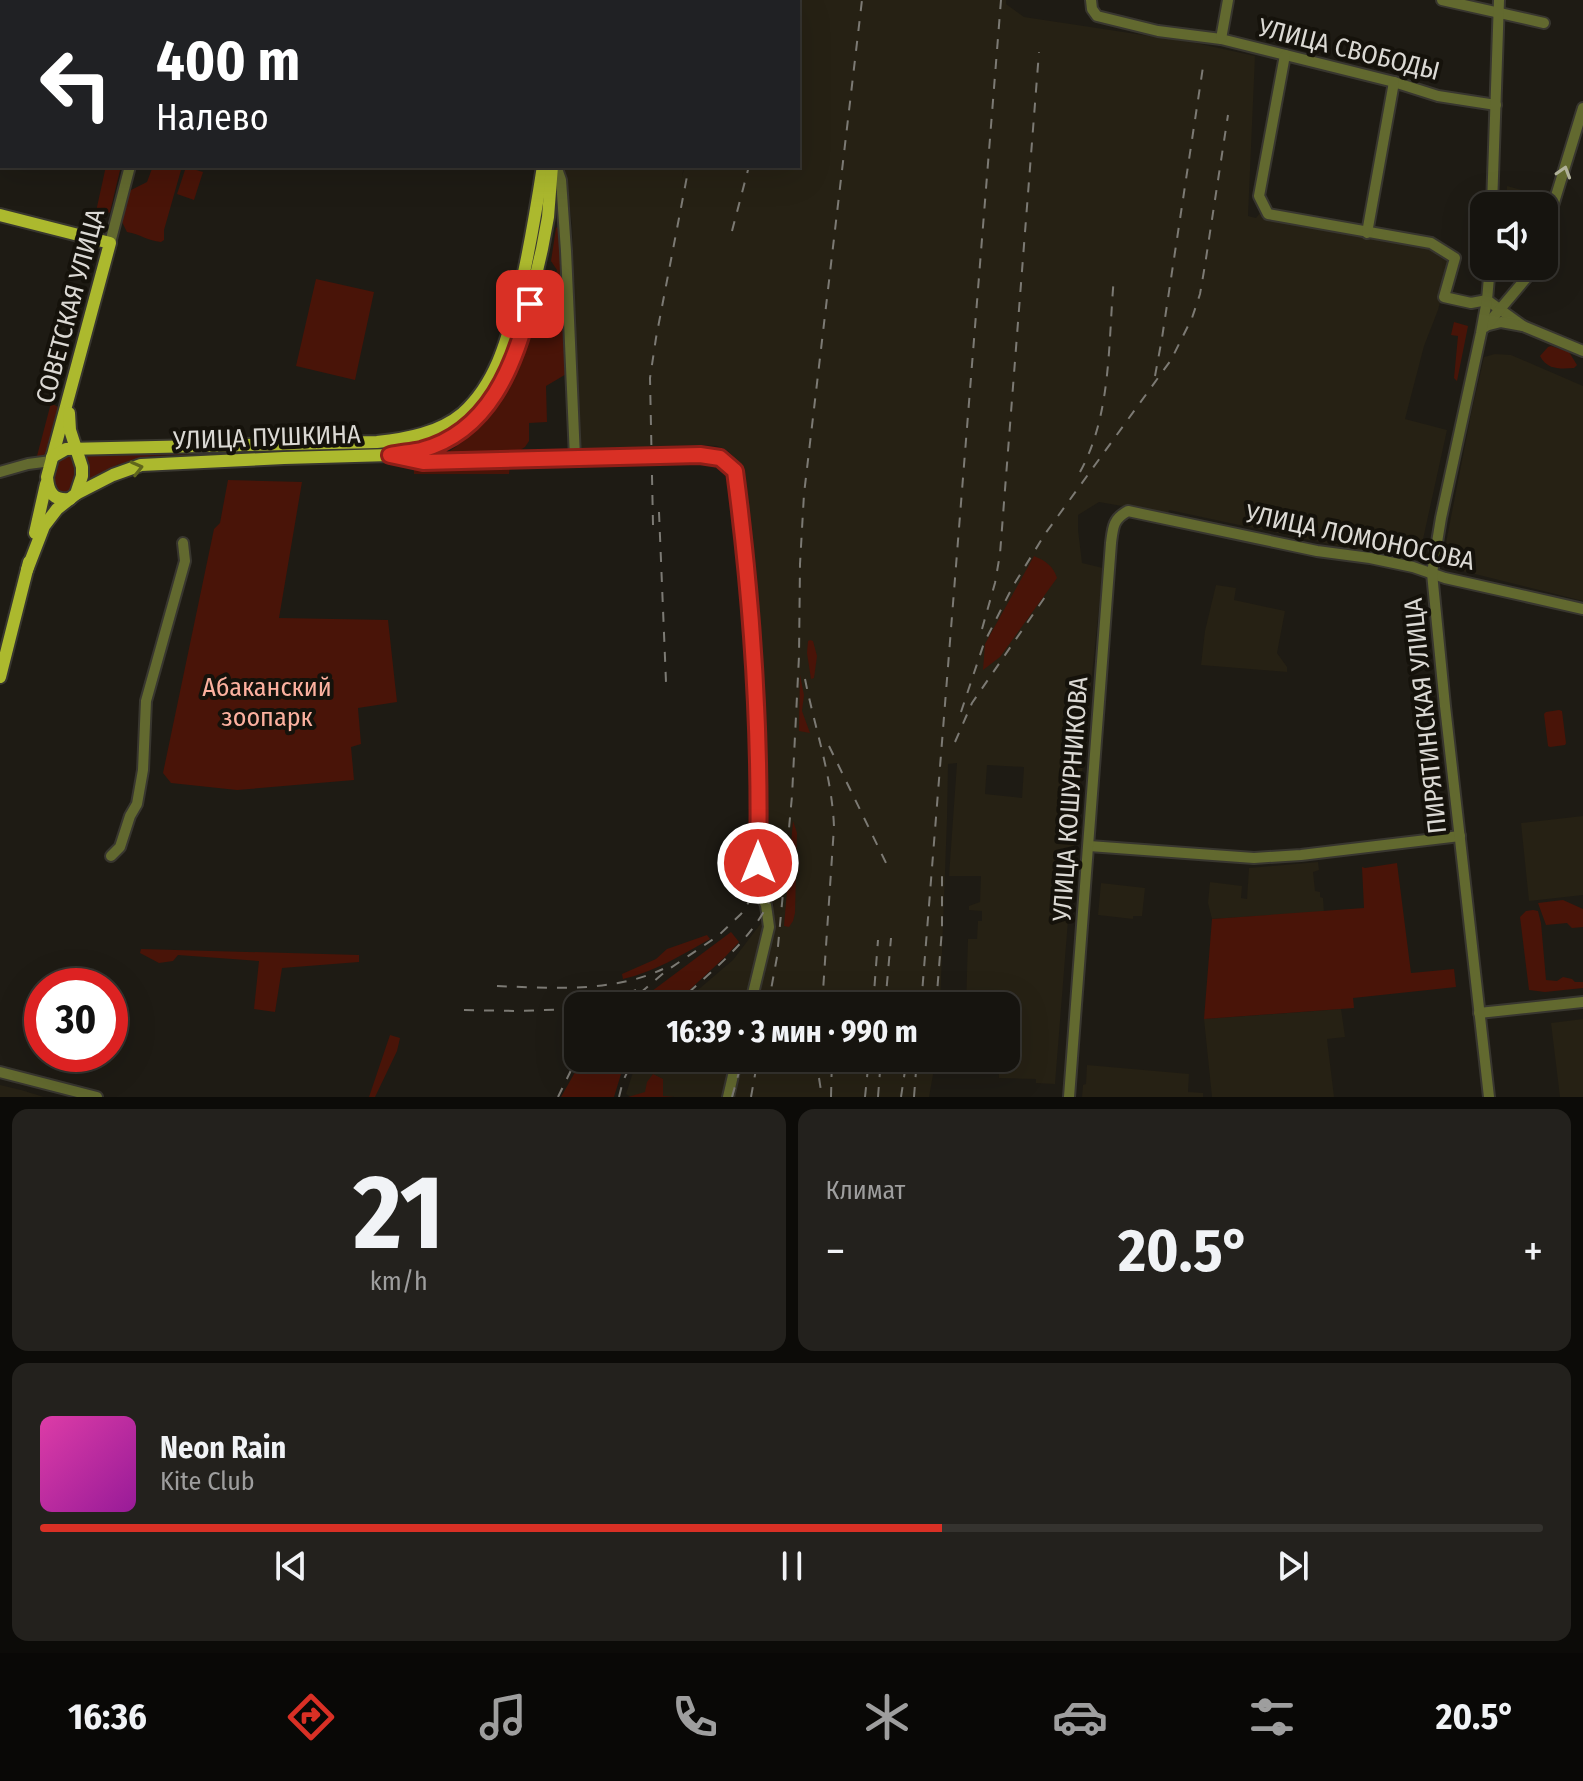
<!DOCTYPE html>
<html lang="ru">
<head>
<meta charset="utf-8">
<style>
  :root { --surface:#16140f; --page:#23211d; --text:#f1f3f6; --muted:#9e9e9e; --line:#35332f; --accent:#d93025 }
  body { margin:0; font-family:"Fira Sans Condensed",sans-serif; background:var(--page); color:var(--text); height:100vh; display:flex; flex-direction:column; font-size:30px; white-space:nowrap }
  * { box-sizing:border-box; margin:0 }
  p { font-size:26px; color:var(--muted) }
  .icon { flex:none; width:44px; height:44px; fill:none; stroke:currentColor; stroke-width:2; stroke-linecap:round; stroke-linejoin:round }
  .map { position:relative; height:1097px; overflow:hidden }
  .details { display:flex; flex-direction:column; gap:12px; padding:12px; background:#0c0b08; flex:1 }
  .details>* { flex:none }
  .top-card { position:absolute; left:0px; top:0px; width:800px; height:168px; box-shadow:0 8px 32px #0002,0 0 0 2px var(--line); background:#202124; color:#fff; overflow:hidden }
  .buttons { position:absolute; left:1470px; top:192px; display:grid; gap:16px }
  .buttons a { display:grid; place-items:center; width:88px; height:88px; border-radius:16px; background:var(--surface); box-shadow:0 8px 32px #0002,0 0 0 2px var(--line); font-size:40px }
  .speed { position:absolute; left:24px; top:968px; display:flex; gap:16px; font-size:40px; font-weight:700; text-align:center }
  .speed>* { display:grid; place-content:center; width:104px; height:104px; border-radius:50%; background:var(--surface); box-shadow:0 8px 32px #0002,0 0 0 2px var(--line); line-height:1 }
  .speed .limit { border:12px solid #d22; background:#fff; color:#111 }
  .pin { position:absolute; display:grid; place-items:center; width:68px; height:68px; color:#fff; margin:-34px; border-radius:16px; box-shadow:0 4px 12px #0006 }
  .me { position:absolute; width:88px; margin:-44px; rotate:0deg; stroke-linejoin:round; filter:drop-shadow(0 0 6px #0008) }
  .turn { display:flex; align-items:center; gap:28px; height:168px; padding:0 24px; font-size:36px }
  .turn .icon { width:104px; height:104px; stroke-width:2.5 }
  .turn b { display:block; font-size:56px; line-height:68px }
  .big { font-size:60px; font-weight:700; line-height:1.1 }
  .details .tile { flex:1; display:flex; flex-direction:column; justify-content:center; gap:12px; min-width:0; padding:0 28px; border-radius:16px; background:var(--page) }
  .details .dial { align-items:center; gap:0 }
  .dial b { font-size:104px; line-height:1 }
  .song { display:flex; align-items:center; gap:24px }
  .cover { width:96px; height:96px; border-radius:12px; background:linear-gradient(135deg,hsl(320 70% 55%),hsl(300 70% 35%)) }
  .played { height:8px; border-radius:4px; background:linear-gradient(90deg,var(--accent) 60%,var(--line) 60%) }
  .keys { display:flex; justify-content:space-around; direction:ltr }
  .heat { display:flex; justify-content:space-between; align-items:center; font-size:44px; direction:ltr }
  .details .tiles { flex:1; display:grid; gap:12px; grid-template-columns:1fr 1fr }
  .tile:last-child { grid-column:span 2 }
  .trip { position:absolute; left:564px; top:992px; width:456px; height:80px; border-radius:16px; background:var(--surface); box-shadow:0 8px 32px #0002,0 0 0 2px var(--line); font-weight:700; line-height:80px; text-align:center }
  .menu { display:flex; height:128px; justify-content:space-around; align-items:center; background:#090806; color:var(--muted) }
  .menu .icon { width:56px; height:56px }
  .menu .active { color:var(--accent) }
  .menu b { font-size:36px; color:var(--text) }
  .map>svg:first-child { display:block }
  .built { fill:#262114; fill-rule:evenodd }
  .green { fill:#491408 }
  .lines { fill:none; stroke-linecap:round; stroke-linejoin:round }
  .minor-casing { stroke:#38362f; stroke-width:14 }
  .major-casing { stroke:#38362f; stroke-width:16 }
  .minor { stroke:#62692f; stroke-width:10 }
  .major { stroke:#acb92e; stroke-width:12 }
  .rail { stroke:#7c7a74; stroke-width:2; stroke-dasharray:10 10; stroke-linecap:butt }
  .oneway { stroke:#b1b29a }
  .oneway2 { stroke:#60661c }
  .route-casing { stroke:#8d1f18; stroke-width:20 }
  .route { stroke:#d93025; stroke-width:14 }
  .labels { text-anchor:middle; stroke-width:8; stroke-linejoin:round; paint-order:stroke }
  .street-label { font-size:26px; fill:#dbd9d4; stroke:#15120b }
  .park-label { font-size:26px; fill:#fcb19f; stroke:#15120b }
</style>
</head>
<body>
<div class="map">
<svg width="1583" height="1097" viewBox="0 0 1583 1097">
  <rect width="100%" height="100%" fill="#1e1b14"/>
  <g class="built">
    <polygon points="0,0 150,0 149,2 2,2 2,131 0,131"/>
    <polygon points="597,0 721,0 720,2 597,2"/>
    <path d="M730 0H1006V4L1024 17 1196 43 1255 56 1248 216 1256 218 1260 213 1282 220 1430 246 1452 258 1438 310 1424 346 1405 419 1447 430 1420 553 1409 561 1169 510 1168 514 1099 502 1078 515V530L1082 563 1103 568 1072 870 1055 1084 1036 1083V1079L999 1078 998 1058H1006V1006H966L968 939H977L978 921H982V911L969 910V906L980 902 981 876H949L957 763 948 764 947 819 940 1006H679L733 960 774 906 760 871 756 607 740 465 728 451 717 446 701 445 580 450 572 224 564 166H684L682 177 685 166H798V2H729ZM987 765 1024 767 1022 798 985 794Z"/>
    <polygon points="1507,186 1544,196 1541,206 1506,206"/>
    <polygon points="1495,354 1511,355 1583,386 1583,601 1447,567 1445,548 1471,414 1484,357"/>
    <polygon points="1216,585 1236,588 1234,600 1285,611 1277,653 1287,667 1287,672 1201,665 1205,631"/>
    <polygon points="1583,816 1583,895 1529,901 1521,823"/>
    <polygon points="1318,862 1319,870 1313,872 1315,891 1320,892 1320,897 1323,898 1324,912 1212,919 1208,903 1210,882 1242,886 1241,898 1247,899 1249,868"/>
    <polygon points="1101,883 1145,888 1142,916 1133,916 1133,919 1098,915"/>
    <polygon points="1341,1009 1345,1037 1327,1039 1334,1097 1212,1097 1204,1019"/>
    <polygon points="1583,1019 1583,1097 1560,1097 1551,1023"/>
    <polygon points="640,1058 936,1058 929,1097 631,1097 626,1094 634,1069"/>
    <polygon points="1087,1065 1189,1074 1188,1092 1203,1093 1203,1097 1082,1097 1083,1085 1086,1084"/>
    <polygon points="0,1085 21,1090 44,1097 0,1097"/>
  </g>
  <g class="green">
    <polygon points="106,166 121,166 110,212 97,221 95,216"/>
    <path d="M153 166H172L181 170 164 230V240L161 242C148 241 140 234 127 232L122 222 129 191 147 182Z"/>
    <polygon points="186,167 203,172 194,200 177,194"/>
    <path d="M560 225 561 227 568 373 546 386 547 422 529 423V441L525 447 511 456 437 459C509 417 523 360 547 287L553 286 557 270 551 261 556 228Z"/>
    <polygon points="316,279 374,292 355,380 296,366"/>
    <polygon points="1454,322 1468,326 1457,381 1454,378 1458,336 1451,335"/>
    <path d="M1551 346 1569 352 1577 365 1574 368C1561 369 1547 370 1540 356L1548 347Z"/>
    <polygon points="51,403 58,407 45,456 40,459 37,456"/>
    <polygon points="281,450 151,456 117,465 88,481 88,466 85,455"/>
    <path d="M68 455 76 461 79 477 70 492 62 494 55 490C52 476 52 460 68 455Z"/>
    <polygon points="510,466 509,474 414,474 414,468"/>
    <polygon points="228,480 302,482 279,618 388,620 397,702 358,708 361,744 351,747 354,780 237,790 171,783 163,773 214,529 220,523"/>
    <path d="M1034 556C1046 561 1053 566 1057 578L1000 657 983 670 985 644Z"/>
    <polygon points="810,640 813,641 817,656 814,678 811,679 807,653 808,641"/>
    <polygon points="800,675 804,695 802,711 810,733 799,731"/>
    <polygon points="1559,710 1562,711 1566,743 1565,745 1550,747 1548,746 1544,714 1546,712"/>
    <polygon points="793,821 797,833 795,913 793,921 789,927 784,926"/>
    <polygon points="1397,863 1411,973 1454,969 1456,987 1353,998 1354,1008 1204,1019 1212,919 1364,908 1362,867 1365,868"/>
    <polygon points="1563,900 1583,909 1583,927 1572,928 1567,923 1546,925 1538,903"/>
    <polygon points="1533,910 1538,911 1541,923 1546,980 1557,981 1563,977 1572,979 1575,982 1583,982 1583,988 1545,992 1529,990 1520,917 1526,911"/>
    <polygon points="731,932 739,942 725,957 672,1006 632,1006"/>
    <path d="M707 935 710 939C682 955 654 972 623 979L622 974 656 959 667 949Z"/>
    <polygon points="141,949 359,955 359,962 282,968 275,1012 254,1009 259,961 178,955 173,961 159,963 140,953"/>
    <polygon points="390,1035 400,1038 397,1051 375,1097 369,1097"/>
    <polygon points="583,1058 631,1058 621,1074 614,1097 561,1097"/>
    <polygon points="653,1074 663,1079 663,1096 674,1097 628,1097 645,1092 647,1082"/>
  </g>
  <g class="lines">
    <g class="minor-casing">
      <g id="minor">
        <polyline points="1091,0 1092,9 1097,16 1158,31 1221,39 1394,82 1438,96 1496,105"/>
        <polyline points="1442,0 1544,23"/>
        <polyline points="172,2 172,0"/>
        <polyline points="455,2 455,0"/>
        <polyline points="1221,39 1228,0"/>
        <polyline points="1285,55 1259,196 1268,214 1431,243 1455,258 1444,297 1471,303 1487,300 1523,326"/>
        <polyline points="556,166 561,180 566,251 575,458"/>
        <polyline points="1492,206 1499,0"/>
        <polyline points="1367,233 1394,82"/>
        <polyline points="1544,235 1583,108"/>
        <polyline points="110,243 130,166"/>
        <polyline points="1485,326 1501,322 1523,326 1583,351"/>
        <polyline points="1485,327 1528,276 1534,266"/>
        <polyline points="396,456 423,462 700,455 720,458 735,471 744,534 755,686 757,888 766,905 769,927 750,1006"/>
        <polyline points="0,472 28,464 51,461"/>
        <polyline points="1089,846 1254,858 1301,855 1460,836"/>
        <polyline points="111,856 120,847 130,816 137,804 143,770 146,701 185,561 183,543"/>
        <polyline points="1479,1013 1583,1002"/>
        <polyline points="0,1072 97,1097"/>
        <polyline points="728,1097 737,1058"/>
        <path d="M1069 1097 1111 543C1113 527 1113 519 1128 511L1317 551 1370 558 1413 567 1445 578 1583 609"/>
        <polyline points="1489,1097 1445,706 1432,573 1441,518 1481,333 1487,300 1490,266"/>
      </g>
    </g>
    <g class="major-casing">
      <g id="major">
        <polyline points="582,2 582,0"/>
        <polyline points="591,2 591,0"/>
        <path d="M0 215 110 243 47 477C48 493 54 501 70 499"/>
        <path d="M52 457 66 449 377 442C407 439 439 433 463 413 496 383 507 340 518 299 529 254 536 211 543 166"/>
        <polyline points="76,494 113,475 141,465 284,458 390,455 422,450 445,440 472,423 496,394 512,363 523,331 542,249 548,217 552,166"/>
        <polyline points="35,533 46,484"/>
        <polyline points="27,570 44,526 57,509 76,494 82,476 82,467 70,430 69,413"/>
        <polyline points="0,677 29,562"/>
      </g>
    </g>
    <use href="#minor" class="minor"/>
    <use href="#major" class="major"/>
    <g class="rail">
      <polyline points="685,2 686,0"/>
      <polyline points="725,2 726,0"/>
      <polyline points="790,2 791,0"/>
      <polyline points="732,231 749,166"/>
      <polyline points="1155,376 1162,338 1203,67"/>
      <path d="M1080 472C1112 414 1108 342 1114 277"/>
      <polyline points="659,512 666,682"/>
      <polyline points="653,525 650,378 656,338 689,166"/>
      <polyline points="982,629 995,583 1000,554 1039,52"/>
      <path d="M805 679C815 729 832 776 834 827L822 1006"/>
      <polyline points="961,712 984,643 1013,586 1045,534 1171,360 1192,318 1200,294 1205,265 1228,115"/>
      <polyline points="955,742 972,703 1047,594"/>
      <polyline points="829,746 887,865"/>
      <path d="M497 986C551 988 612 993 663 969"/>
      <polyline points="590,1006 604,1003 636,990"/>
      <polyline points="625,1006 666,971 718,936 741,914 767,874 782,839"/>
      <path d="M674 1006C715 967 763 934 779 876"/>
      <polyline points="768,1006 777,957 792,796 799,656 800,564 804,494 862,0"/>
      <polyline points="873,1006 878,940"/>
      <polyline points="885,1006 891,938"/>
      <polyline points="921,1006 1001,0"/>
      <polyline points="936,1006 942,929 942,874"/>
      <polyline points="464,1010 517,1011 578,1009"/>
      <polyline points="819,1058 819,1078 822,1097"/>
      <polyline points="558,1097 578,1056"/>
      <polyline points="619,1097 623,1081 634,1058"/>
      <polyline points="732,1097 743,1058"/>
      <polyline points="751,1097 758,1058"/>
      <polyline points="831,1097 832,1058"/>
      <polyline points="865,1097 869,1058"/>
      <polyline points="878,1097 881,1058"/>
      <polyline points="901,1097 906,1064"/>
      <polyline points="914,1097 917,1058"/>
    </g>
  </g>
  <defs><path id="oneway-chevron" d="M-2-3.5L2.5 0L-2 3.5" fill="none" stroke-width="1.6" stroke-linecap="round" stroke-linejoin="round" transform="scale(2)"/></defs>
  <use class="oneway" href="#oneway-chevron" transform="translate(1564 172) rotate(-73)"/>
  <use class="oneway2" href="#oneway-chevron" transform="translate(137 468) rotate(-14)"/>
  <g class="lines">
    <g class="route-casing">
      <path id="route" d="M530 304C515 365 489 432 421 450 411 452 400 453 390 455L423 462 700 455 720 458 735 471C752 600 761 732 758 863"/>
    </g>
    <use href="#route" class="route"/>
  </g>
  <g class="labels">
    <g class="street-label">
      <text transform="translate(1349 49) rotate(14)" y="9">УЛИЦА СВОБОДЫ</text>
      <text transform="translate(70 306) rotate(-75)" y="9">СОВЕТСКАЯ УЛИЦА</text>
      <text transform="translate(267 437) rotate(-2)" y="9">УЛИЦА ПУШКИНА</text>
      <text transform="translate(1360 537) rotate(12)" y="9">УЛИЦА ЛОМОНОСОВА</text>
      <text transform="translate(1425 716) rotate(-96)" y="9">ПИРЯТИНСКАЯ УЛИЦА</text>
      <text transform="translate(1070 799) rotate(-86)" y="9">УЛИЦА КОШУРНИКОВА</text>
    </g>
    <g class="park-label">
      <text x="267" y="696">Абаканский<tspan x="267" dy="30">зоопарк</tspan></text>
    </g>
  </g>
</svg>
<div class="buttons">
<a><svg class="icon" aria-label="sound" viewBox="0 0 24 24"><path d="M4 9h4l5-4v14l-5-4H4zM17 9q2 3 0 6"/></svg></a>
</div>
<div class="speed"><div class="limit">30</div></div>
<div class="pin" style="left:530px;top:304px;background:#d93025"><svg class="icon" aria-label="arrive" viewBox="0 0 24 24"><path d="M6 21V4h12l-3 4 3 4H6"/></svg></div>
<svg class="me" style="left:758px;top:863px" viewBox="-20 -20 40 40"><circle r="17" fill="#d93025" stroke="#fff" stroke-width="3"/><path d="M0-11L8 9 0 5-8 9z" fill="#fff"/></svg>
<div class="trip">16:39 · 3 мин · 990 m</div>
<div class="top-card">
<div class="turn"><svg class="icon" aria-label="left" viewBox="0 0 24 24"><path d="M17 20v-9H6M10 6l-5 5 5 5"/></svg><div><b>400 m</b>Налево</div></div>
</div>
</div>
<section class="details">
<div class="tiles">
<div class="tile dial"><b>21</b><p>km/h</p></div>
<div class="tile"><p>Климат</p>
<div class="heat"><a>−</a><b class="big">20.5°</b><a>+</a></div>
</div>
<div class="tile">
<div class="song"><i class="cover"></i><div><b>Neon Rain</b><p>Kite Club</p></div></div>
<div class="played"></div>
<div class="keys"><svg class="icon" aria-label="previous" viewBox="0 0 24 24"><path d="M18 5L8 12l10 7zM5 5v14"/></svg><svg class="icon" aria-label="pause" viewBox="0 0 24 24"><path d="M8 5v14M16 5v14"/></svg><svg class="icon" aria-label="next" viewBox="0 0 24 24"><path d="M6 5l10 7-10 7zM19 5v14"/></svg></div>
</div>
</div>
</section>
<nav class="menu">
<b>16:36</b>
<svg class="icon active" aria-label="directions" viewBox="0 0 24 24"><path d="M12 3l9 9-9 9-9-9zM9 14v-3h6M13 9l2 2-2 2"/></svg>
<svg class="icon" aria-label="music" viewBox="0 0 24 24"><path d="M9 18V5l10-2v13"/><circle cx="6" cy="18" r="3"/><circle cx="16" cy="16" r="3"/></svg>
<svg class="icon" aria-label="phone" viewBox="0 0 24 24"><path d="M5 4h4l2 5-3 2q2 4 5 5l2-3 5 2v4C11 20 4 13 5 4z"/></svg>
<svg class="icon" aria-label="climate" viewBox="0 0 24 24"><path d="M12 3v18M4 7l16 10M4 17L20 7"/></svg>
<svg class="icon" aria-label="car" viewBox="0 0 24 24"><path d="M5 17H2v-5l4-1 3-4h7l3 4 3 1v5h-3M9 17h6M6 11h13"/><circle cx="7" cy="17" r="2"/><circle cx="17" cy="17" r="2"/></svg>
<svg class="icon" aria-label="filters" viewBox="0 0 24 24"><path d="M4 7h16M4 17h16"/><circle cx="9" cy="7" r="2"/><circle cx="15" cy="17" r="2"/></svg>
<b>20.5°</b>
</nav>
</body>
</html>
